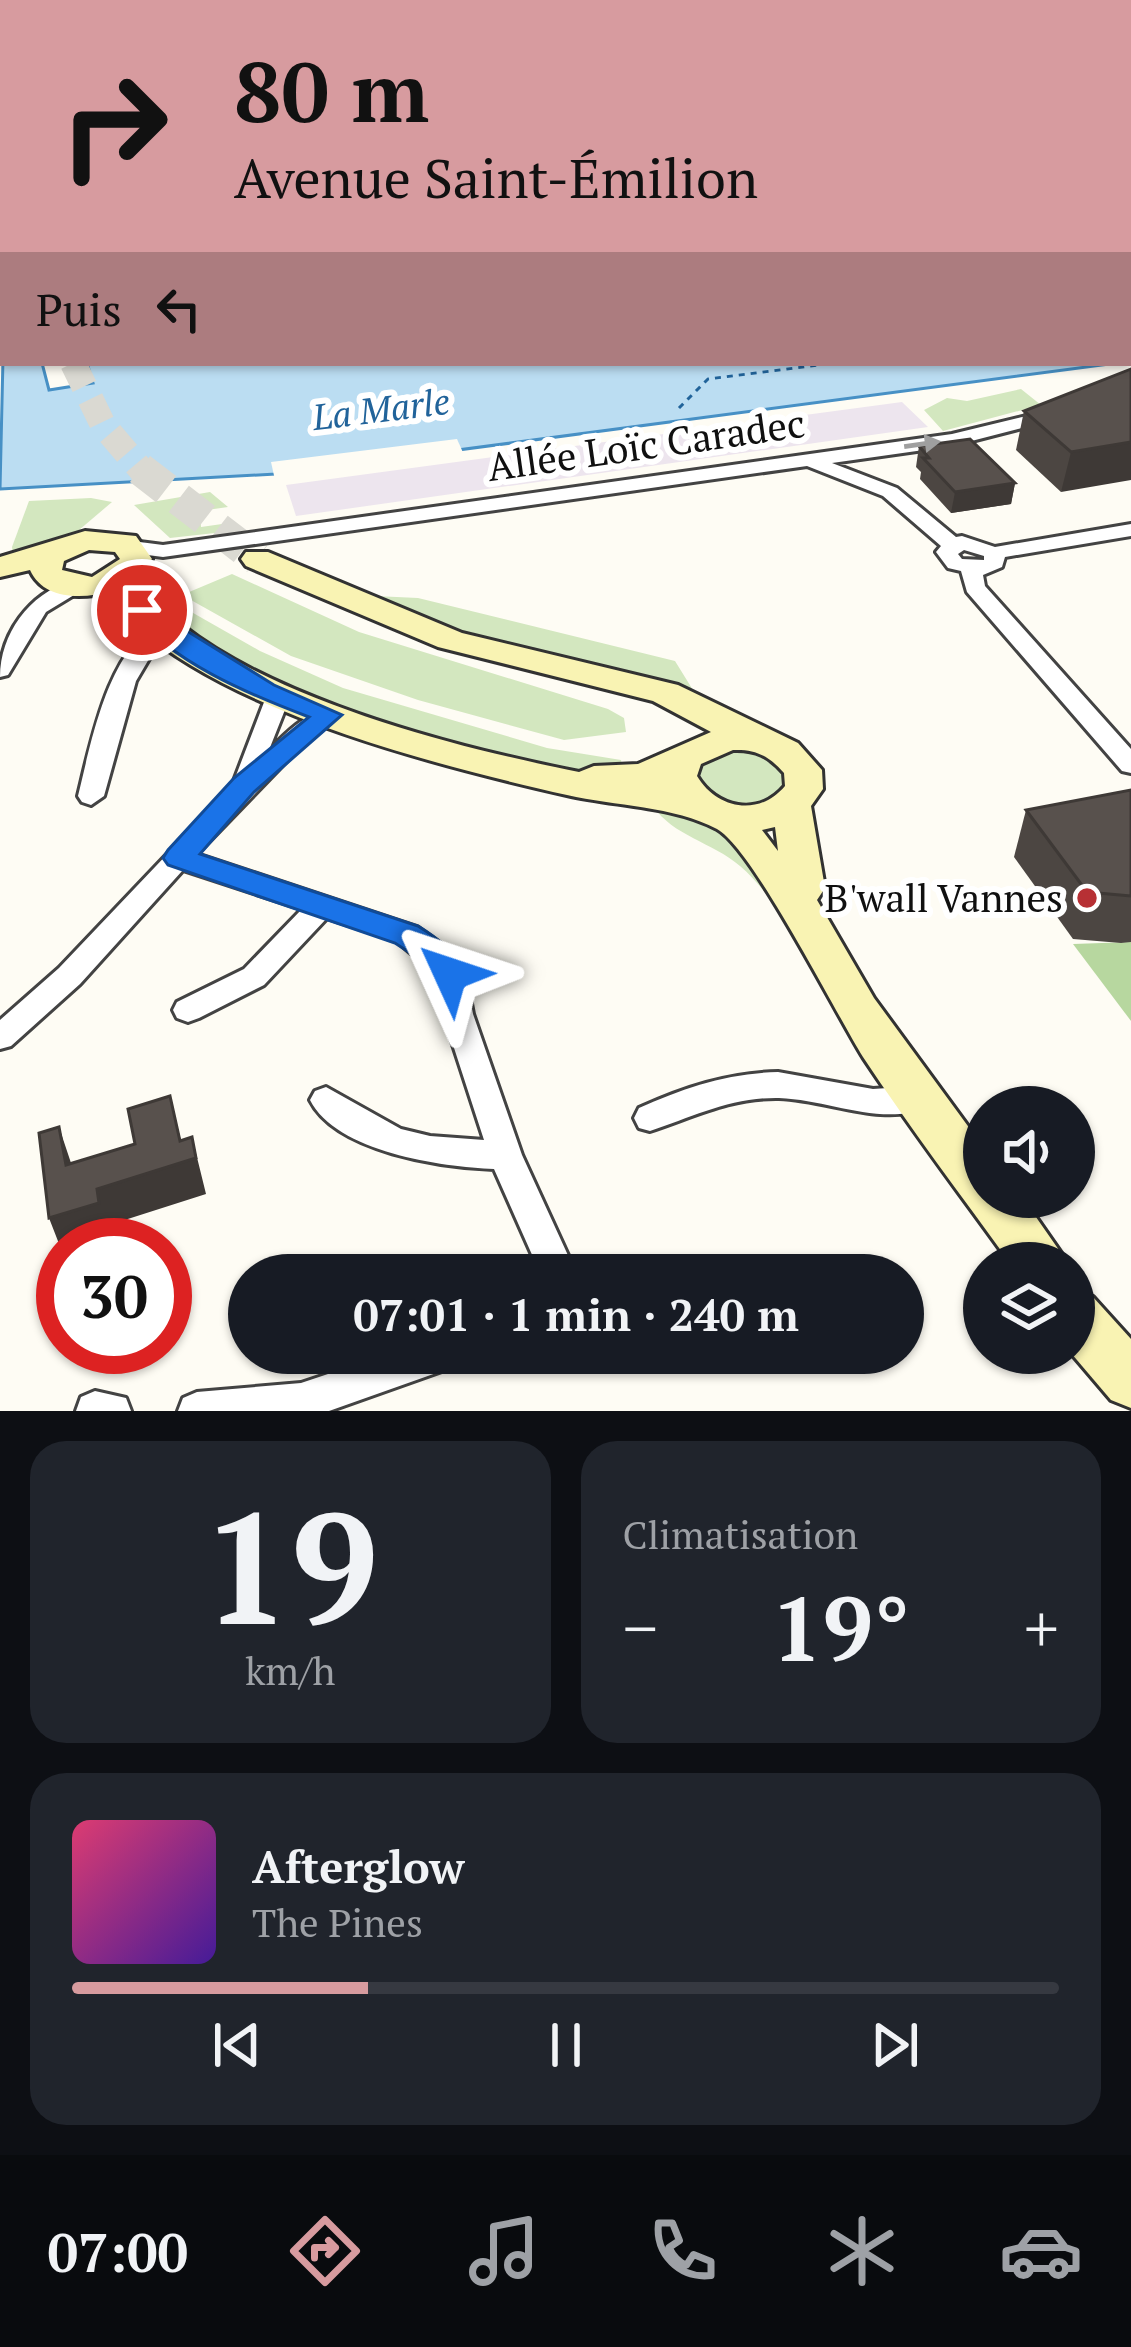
<!DOCTYPE html>
<html lang="fr">
<head>
<meta charset="utf-8">
<style>
  :root { --surface:#171b24; --page:#20242c; --text:#f1f3f6; --muted:#9ea1a6; --line:#363941; --accent:#d79b9f }
  body { margin:0; font-family:"PT Serif",serif; background:var(--page); color:var(--text); height:100vh; display:flex; flex-direction:column; font-size:45px; white-space:nowrap }
  * { box-sizing:border-box; margin:0 }
  p { font-size:39px; color:var(--muted) }
  .icon { flex:none; width:66px; height:66px; fill:none; stroke:currentColor; stroke-width:2; stroke-linecap:round; stroke-linejoin:round }
  .map { position:relative; height:1411px; overflow:hidden }
  .panel { display:flex; flex-direction:column; gap:30px; padding:30px; background:#0d0f14; flex:1 }
  .panel>* { flex:none }
  .guide { position:absolute; left:0px; top:0px; width:1131px; height:366px; box-shadow:0 3px 9px #0004; background:#d79b9f; color:#111; overflow:hidden }
  .buttons { position:absolute; left:963px; top:1086px; display:grid; gap:24px }
  .buttons a { display:grid; place-items:center; width:132px; height:132px; border-radius:50%; background:var(--surface); box-shadow:0 3px 9px #0004; font-size:60px }
  .speed { position:absolute; left:36px; top:1218px; display:flex; gap:24px; font-size:60px; font-weight:700; text-align:center }
  .speed>* { display:grid; place-content:center; width:156px; height:156px; border-radius:50%; background:var(--surface); box-shadow:0 3px 9px #0004; line-height:1 }
  .speed .limit { border:18px solid #d22; background:#fff; color:#111 }
  .pin { position:absolute; display:grid; place-items:center; width:102px; height:102px; color:#fff; margin:-51px; border:6px solid #fff; border-radius:50%; box-shadow:0 3px 12px #0007 }
  .me { position:absolute; width:132px; margin:-66px; rotate:312deg; stroke-linejoin:round; filter:drop-shadow(0 0 9px #0008) }
  .turn { display:flex; align-items:center; gap:42px; height:252px; padding:0 36px; font-size:54px }
  .turn .icon { width:156px; height:156px; stroke-width:2.5 }
  .turn b { display:block; font-size:84px; line-height:102px }
  .then { display:flex; align-items:center; height:114px; padding:0 36px; background:#0003; gap:24px; font-size:45px }
  .big { font-size:90px; font-weight:700; line-height:1.1 }
  .panel .widget { flex:1; display:flex; flex-direction:column; justify-content:center; gap:18px; min-width:0; padding:0 42px; border-radius:36px; background:var(--page) }
  .panel .dial { align-items:center; gap:0 }
  .dial b { font-size:156px; line-height:1 }
  .song { display:flex; align-items:center; gap:36px }
  .cover { width:144px; height:144px; border-radius:18px; background:linear-gradient(135deg,hsl(340 70% 55%),hsl(260 70% 35%)) }
  .played { height:12px; border-radius:6px; background:linear-gradient(90deg,var(--accent) 30%,var(--line) 30%) }
  .keys { display:flex; justify-content:space-around; direction:ltr }
  .heat { display:flex; justify-content:space-between; align-items:center; font-size:66px; direction:ltr }
  .panel .tiles { flex:1; display:grid; gap:30px; grid-template-columns:1fr 1fr }
  .widget:last-child { grid-column:span 2 }
  .trip { position:absolute; left:228px; top:1254px; width:696px; height:120px; border-radius:60px; background:var(--surface); box-shadow:0 3px 9px #0004; font-weight:700; line-height:120px; text-align:center }
  .tab-bar { display:flex; height:192px; justify-content:space-around; align-items:center; background:#090b0e; color:var(--muted) }
  .tab-bar .icon { width:84px; height:84px }
  .tab-bar .on { color:var(--accent) }
  .tab-bar b { font-size:54px; color:var(--text) }
  .map>svg:first-child { display:block }
  .industrial { fill:#ede5ee }
  .green { fill:#d3e7bf }
  .forest { fill:#b7d79f }
  .water { fill:#bbddf2; stroke:#4790c5; stroke-width:3 }
  .pier { fill:#fefcf4 }
  .lines { fill:none; stroke-linecap:round; stroke-linejoin:round }
  .ferry { stroke:#21639a; stroke-width:3; stroke-dasharray:6 6; stroke-linecap:butt }
  .secondary-tunnel-far1 { stroke:#dad9d2; stroke-width:26; stroke-dasharray:26 14; stroke-linecap:butt }
  .secondary-tunnel { stroke:#dad9d2; stroke-width:33; stroke-dasharray:33 16; stroke-linecap:butt }
  .street-casing { stroke:#434343; stroke-width:6 }
  .secondary-casing { stroke:#323232; stroke-width:6 }
  .street { fill:#fff; fill-rule:evenodd }
  .secondary { fill:#f9f3b3; fill-rule:evenodd }
  .wall { fill:#4c4642 }
  .shaded-wall { fill:#3e3936 }
  .building { fill:#58514d; stroke:#3e3936; stroke-width:3 }
  .oneway { fill:#9f9f9f }
  .route { fill:#1a73e8; stroke:#114b97; stroke-width:3 }
  .poi-dot { fill:#b73034; stroke:#fff; stroke-width:4.5 }
  .labels { text-anchor:middle; stroke-width:12; stroke-linejoin:round; paint-order:stroke }
  .far-water-label { font-size:36px; font-style:italic; fill:#21639a; stroke:#fff }
  .street-label { font-size:39px; fill:#101010; stroke:#fff }
  .poi-label { font-size:39px; fill:#101010; stroke:#fff; text-anchor:end }
</style>
</head>
<body>
<div class="map">
<svg width="1131" height="1411" viewBox="0 0 1131 1411">
  <rect width="100%" height="100%" fill="#fefcf4"/>
  <polygon class="industrial" points="902,402 928,427 296,516 286,485"/>
  <g class="green">
    <polygon points="1021,389 1041,405 943,431 924,410 947,398 967,401"/>
    <polygon points="210,492 228,507 200,511 201,527 222,524 224,532 170,538 134,505"/>
    <polygon points="91,498 112,502 72,536 14,562 12,547 29,501"/>
    <polygon points="232,574 359,632 608,709 624,718 626,732 564,740 418,700 291,656 182,595"/>
    <polygon points="350,585 375,596 418,598 675,661 701,703 481,640 354,595"/>
    <path d="M158 593 260 651 343 688 547 748 621 760 623 771C531 776 328 713 245 669 207 649 172 622 137 599Z"/>
    <path d="M741 749C762 753 783 761 788 784L764 807 719 805 695 779 703 760Z"/>
    <path d="M653 806 734 836 791 926C775 906 760 883 740 866 712 842 673 836 653 806Z"/>
  </g>
  <polygon class="forest" points="1131,942 1131,1021 1073,944"/>
  <polygon class="water" points="3,358 3,363 42,363 49,390 93,383 87,363 1117,363 276,474 0,489"/>
  <polygon class="pier" points="457,439 465,457 275,480 271,462"/>
  <g class="lines">
    <polyline class="ferry" points="679,408 708,379 835,363"/>
    <polyline class="secondary-tunnel-far1" points="73,363 103,425 143,472"/>
    <polyline class="secondary-tunnel" points="140,469 257,559"/>
    <g class="street-casing">
      <g id="street">
        <polygon points="222,0 232,0 221,3"/>
        <polygon points="0,199 3,200 3,214 0,213"/>
        <polygon points="3,326 3,336 0,337 0,327"/>
        <path d="M1051 410 1057 411V419L952 446 832 463 897 488 956 537 962 536 995 547 1131 524V536L1005 557 1002 567 983 575 985 586 1131 749V773L1122 771 967 592 961 571 948 568 936 552 941 546 883 496 807 466 163 557 132 553 122 547 132 541 163 545 952 434ZM964 550 984 556V560L962 559 958 554Z"/>
        <path d="M71 581 79 582 82 587 79 592 46 612 8 675 0 677C0 634 29 594 71 581Z"/>
        <path d="M163 624 174 631 156 647 136 681 104 796 91 805 82 802 78 796C90 748 109 641 163 624Z"/>
        <path d="M278 690 290 697 269 750C287 732 304 715 329 707L341 715 300 747 197 854 417 927 448 949 466 977 473 1014 522 1155 577 1275H541L494 1169C442 1167 336 1152 310 1100L315 1091 326 1087 401 1129 430 1136 484 1140 443 1014 441 988 435 974 397 941 327 918 264 985 199 1018 188 1022 177 1018 173 1010 177 1002 244 969 302 909 183 870 80 984 11 1046 0 1049V1020L59 968 232 786 266 697Z"/>
        <path d="M778 1072 873 1089 918 1086 929 1090 934 1099 929 1108C877 1126 831 1100 779 1098 731 1097 693 1117 650 1131L639 1128 634 1118 639 1108C683 1088 728 1073 778 1072Z"/>
        <polygon points="391,1353 462,1353 456,1366 329,1411 178,1411 183,1398 197,1392 301,1383"/>
        <polygon points="95,1391 126,1398 131,1411 76,1411 81,1397"/>
      </g>
    </g>
    <g class="secondary-casing">
      <g id="secondary">
        <rect x="0" y="219" width="3" height="15"/>
        <path d="M85 531 136 536 152 559 137 578C210 687 453 747 579 772L594 766 638 764 711 732 653 701 438 647 246 566 241 559 246 552H268L462 633 678 685 798 743 822 770 823 789 811 806 825 888 817 900 874 998 984 1148V1197H1022L1068 1263H1010C961 1195 910 1128 863 1057 835 1012 753 849 717 829 674 806 615 806 567 795 439 766 239 715 139 628 128 619 121 604 113 591 84 599 44 601 30 570L0 577V557ZM89 550 115 552 120 559 92 577 62 570 64 561ZM733 750C756 749 769 756 784 773L785 786C758 818 716 808 697 776L701 764ZM775 827 778 851 762 830Z"/>
        <polygon points="1074,1289 1093,1297 1131,1339 1131,1408 1111,1400 1071,1353"/>
      </g>
    </g>
    <use href="#street" class="street"/>
    <use href="#secondary" class="secondary"/>
  </g>
  <g class="wall">
    <polygon points="1131,369 1061,492 1016,450 1024,411"/>
    <polygon points="919,446 1015,483 1011,504 951,513 920,479 921,472 916,467"/>
    <polygon points="1131,790 1131,942 1121,943 1073,939 1014,857 1026,810"/>
  </g>
  <g class="shaded-wall">
    <polygon points="1131,442 1131,480 1061,492 1071,452"/>
    <polygon points="1015,483 1011,504 951,513 955,492"/>
    <polygon points="170,1096 186,1161 192,1137 206,1194 109,1225 111,1239 92,1245 63,1245 63,1254 49,1218 97,1189 185,1162"/>
    <polygon points="59,1127 71,1163 66,1165"/>
  </g>
  <g class="building">
    <polygon points="1131,369 1131,442 1071,452 1024,411"/>
    <polygon points="970,439 1015,483 955,492 923,458 929,458 919,446"/>
    <polygon points="1131,790 1131,896 1087,892 1026,810"/>
    <polygon points="170,1096 180,1141 192,1137 196,1158 97,1189 99,1203 49,1218 39,1133 59,1127 66,1165 135,1144 128,1109"/>
  </g>
  <defs><path id="oneway-solid" d="M-6-.8H1V-3.2L6.5 0L1 3.2V.8H-6Z" transform="scale(3)"/></defs>
  <use class="oneway" href="#oneway-solid" transform="translate(922 444) rotate(-8)"/>
  <path class="route" d="M142 603 274 685 342 715 254 792 200 854 418 926C439 939 454 951 466 974L462 982H438L421 960 395 943 168 865 163 858 168 850 234 778 309 717C248 694 171 662 130 610Z"/>
  <circle class="poi-dot" cx="1087" cy="898" r="12"/>
  <g class="labels">
    <g class="far-water-label">
      <text transform="translate(381 409) rotate(-7)" y="13">La Marle</text>
    </g>
    <g class="street-label">
      <text transform="translate(646 445) rotate(-8)" y="14">Allée Loïc Caradec</text>
    </g>
    <g class="poi-label">
      <text x="1063" y="912">B'wall Vannes</text>
    </g>
  </g>
</svg>
<div class="buttons">
<a><svg class="icon" aria-label="sound" viewBox="0 0 24 24"><path d="M4 9h4l5-4v14l-5-4H4zM17 9q2 3 0 6"/></svg></a>
<a><svg class="icon" aria-label="layers" viewBox="0 0 24 24"><path d="M12 4l9 5-9 5-9-5zM3 14l9 5 9-5"/></svg></a>
</div>
<div class="speed"><div class="limit">30</div></div>
<div class="pin" style="left:142px;top:610px;background:#d93025"><svg class="icon" aria-label="arrive" viewBox="0 0 24 24"><path d="M6 21V4h12l-3 4 3 4H6"/></svg></div>
<svg class="me" style="left:450px;top:974px" viewBox="-20 -20 40 40"><path d="M0-17L14 15 0 8-14 15z" fill="#1a73e8" stroke="#fff" stroke-width="4"/></svg>
<div class="trip">07:01 · 1 min · 240 m</div>
<div class="guide">
<div class="turn"><svg class="icon" aria-label="right" viewBox="0 0 24 24"><path d="M7 20v-9h11M14 6l5 5-5 5"/></svg><div><b>80 m</b>Avenue Saint-Émilion</div></div>
<div class="then">Puis<svg class="icon" aria-label="left" viewBox="0 0 24 24"><path d="M17 20v-9H6M10 6l-5 5 5 5"/></svg></div>
</div>
</div>
<section class="panel">
<div class="tiles">
<div class="widget dial"><b>19</b><p>km/h</p></div>
<div class="widget"><p>Climatisation</p>
<div class="heat"><a>−</a><b class="big">19°</b><a>+</a></div>
</div>
<div class="widget">
<div class="song"><i class="cover"></i><div><b>Afterglow</b><p>The Pines</p></div></div>
<div class="played"></div>
<div class="keys"><svg class="icon" aria-label="previous" viewBox="0 0 24 24"><path d="M18 5L8 12l10 7zM5 5v14"/></svg><svg class="icon" aria-label="pause" viewBox="0 0 24 24"><path d="M8 5v14M16 5v14"/></svg><svg class="icon" aria-label="next" viewBox="0 0 24 24"><path d="M6 5l10 7-10 7zM19 5v14"/></svg></div>
</div>
</div>
</section>
<nav class="tab-bar">
<b>07:00</b>
<svg class="icon on" aria-label="directions" viewBox="0 0 24 24"><path d="M12 3l9 9-9 9-9-9zM9 14v-3h6M13 9l2 2-2 2"/></svg>
<svg class="icon" aria-label="music" viewBox="0 0 24 24"><path d="M9 18V5l10-2v13"/><circle cx="6" cy="18" r="3"/><circle cx="16" cy="16" r="3"/></svg>
<svg class="icon" aria-label="phone" viewBox="0 0 24 24"><path d="M5 4h4l2 5-3 2q2 4 5 5l2-3 5 2v4C11 20 4 13 5 4z"/></svg>
<svg class="icon" aria-label="climate" viewBox="0 0 24 24"><path d="M12 3v18M4 7l16 10M4 17L20 7"/></svg>
<svg class="icon" aria-label="car" viewBox="0 0 24 24"><path d="M5 17H2v-5l4-1 3-4h7l3 4 3 1v5h-3M9 17h6M6 11h13"/><circle cx="7" cy="17" r="2"/><circle cx="17" cy="17" r="2"/></svg>
</nav>
</body>
</html>
